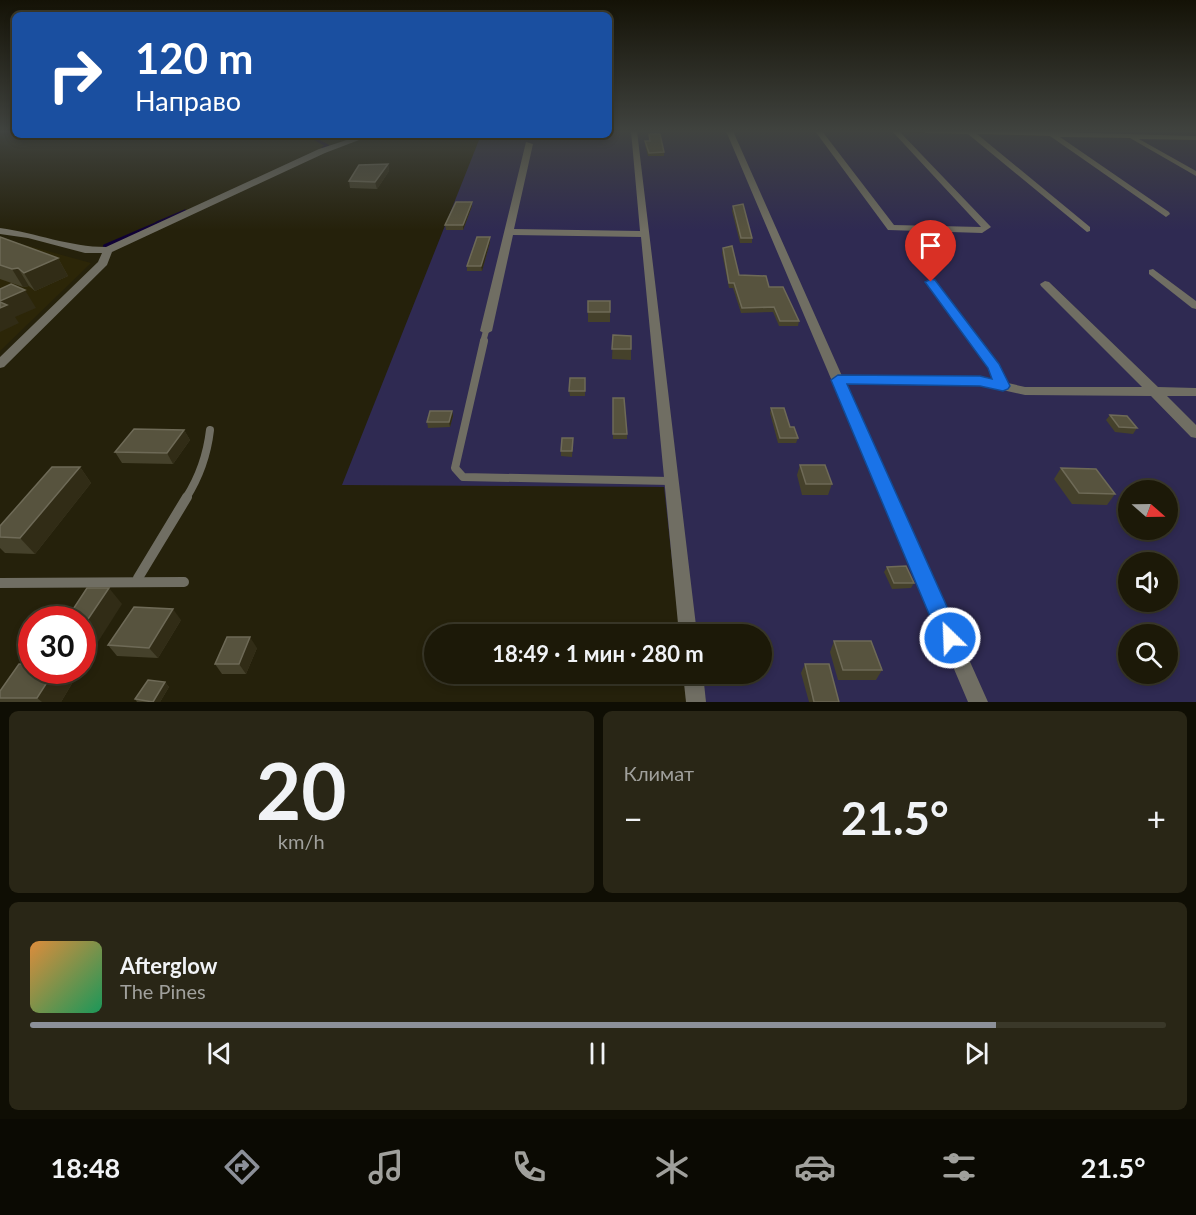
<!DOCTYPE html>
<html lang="ru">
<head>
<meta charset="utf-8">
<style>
  :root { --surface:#1c1908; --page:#292616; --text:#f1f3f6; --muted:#a0a09c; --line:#3a3829; --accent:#8c9099 }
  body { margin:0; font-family:Lato,sans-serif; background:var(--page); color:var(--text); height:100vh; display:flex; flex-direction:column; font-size:22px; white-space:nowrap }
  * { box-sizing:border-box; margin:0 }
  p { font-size:20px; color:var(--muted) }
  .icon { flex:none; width:33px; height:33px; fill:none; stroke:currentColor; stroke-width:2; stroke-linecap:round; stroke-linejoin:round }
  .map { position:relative; height:702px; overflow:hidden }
  .panel { display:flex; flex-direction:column; gap:9px; padding:9px; background:#0f0e04; flex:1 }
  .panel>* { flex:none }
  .top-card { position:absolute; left:12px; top:12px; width:600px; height:126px; border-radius:9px; box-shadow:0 3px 9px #0003,0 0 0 2px var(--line); background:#1a4fa0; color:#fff; overflow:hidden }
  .needle { width:39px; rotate:110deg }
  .tools { position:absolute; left:1118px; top:480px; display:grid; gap:12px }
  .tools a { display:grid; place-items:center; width:60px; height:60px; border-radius:50%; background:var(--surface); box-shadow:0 3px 9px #0003,0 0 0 2px var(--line); font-size:30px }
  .speed { position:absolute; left:18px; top:606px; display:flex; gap:12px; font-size:30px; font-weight:700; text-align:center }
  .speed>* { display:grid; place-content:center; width:78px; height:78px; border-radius:50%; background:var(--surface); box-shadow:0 3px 9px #0003,0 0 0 2px var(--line); line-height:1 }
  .speed .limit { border:9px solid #d22; background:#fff; color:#111 }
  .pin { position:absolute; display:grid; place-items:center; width:51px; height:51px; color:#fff; margin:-62px -26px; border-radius:50% 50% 50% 0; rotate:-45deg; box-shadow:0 0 6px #0007 }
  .pin .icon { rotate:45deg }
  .me { position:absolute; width:66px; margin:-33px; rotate:336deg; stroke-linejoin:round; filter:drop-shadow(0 0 4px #0008) }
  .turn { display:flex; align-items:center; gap:21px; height:126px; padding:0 24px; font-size:27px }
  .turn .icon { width:78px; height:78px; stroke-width:2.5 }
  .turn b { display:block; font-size:42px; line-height:51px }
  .big { font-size:45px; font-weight:700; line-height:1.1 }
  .panel .tile { flex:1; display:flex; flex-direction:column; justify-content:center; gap:9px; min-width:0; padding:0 21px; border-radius:9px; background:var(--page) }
  .panel .dial { align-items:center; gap:0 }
  .dial b { font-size:78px; line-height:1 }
  .song { display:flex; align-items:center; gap:18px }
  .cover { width:72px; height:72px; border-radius:9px; background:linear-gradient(135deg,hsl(30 70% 55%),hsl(150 70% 35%)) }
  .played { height:6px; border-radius:3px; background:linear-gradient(90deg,var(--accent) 85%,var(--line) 85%) }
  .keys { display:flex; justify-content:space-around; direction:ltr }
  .heat { display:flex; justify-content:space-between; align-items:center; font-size:33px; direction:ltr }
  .panel .tiles { flex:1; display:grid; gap:9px; grid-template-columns:1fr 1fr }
  .tile:last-child { grid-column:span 2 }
  .trip { position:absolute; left:424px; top:624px; width:348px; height:60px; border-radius:30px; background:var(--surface); box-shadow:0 3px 9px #0003,0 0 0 2px var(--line); font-weight:700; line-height:60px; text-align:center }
  .tab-bar { display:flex; height:96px; justify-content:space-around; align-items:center; background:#0b0a03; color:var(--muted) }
  .tab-bar .icon { width:42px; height:42px }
  .tab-bar .current { color:var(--accent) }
  .tab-bar b { font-size:27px; color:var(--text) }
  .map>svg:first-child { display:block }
  .built { fill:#2c2608 }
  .green { fill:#2f2a52; fill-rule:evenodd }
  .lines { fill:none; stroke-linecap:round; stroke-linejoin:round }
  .stream-far1 { stroke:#0f0035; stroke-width:3 }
  .stream { stroke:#0f0035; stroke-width:4 }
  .lane-far2 { stroke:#706e63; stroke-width:6 }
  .lane-far1 { stroke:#706e63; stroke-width:8 }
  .lane { stroke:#706e63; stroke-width:10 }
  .street { fill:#706e63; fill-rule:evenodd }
  .wall { fill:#45412b }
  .shaded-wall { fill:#312c16 }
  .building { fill:#57533e; stroke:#6e6a57; stroke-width:1.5 }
  .route { fill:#1a73e8; stroke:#114b97; stroke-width:1.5 }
</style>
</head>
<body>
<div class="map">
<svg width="1196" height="702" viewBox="0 0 1196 702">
  <rect width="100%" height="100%" fill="#25210b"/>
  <polygon class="built" points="0,238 91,263 0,351"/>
  <g class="green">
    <path d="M609 131H859L1196 140V702H687L684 674H762V634H680L664 487 342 485 481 135H609ZM1128 490H1167V530H1128ZM1128 562H1167V602H1128ZM1128 634H1167V674H1128Z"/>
    <polygon points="971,131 1196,131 1196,137"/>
  </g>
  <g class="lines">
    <g class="stream-far1">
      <polyline points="308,135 328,146 323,148"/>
      <polyline points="157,223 185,211"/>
    </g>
    <polyline class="stream" points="105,246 161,222"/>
    <polyline class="lane-far2" points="483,342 486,331"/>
    <g class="lane-far1">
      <polyline points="484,341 455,468 463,477 670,481"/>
      <path d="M186 498C200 476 207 456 210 430"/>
    </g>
    <g class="lane">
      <polyline points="138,578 187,497"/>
      <polyline points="0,583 184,582"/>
    </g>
    <g class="street">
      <polygon points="631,131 637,131 697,634 679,634 641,237 513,235 492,331 486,334 480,331 526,142 533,144 514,229 640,231"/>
      <polygon points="726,131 733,131 842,376 980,377 994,380 988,368 926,282 931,279 935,280 998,364 1008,383 1025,387 1142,387 1041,286 1040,284 1045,281 1049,282 1158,387 1196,388 1196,396 1167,396 1196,425 1196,438 1191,437 1151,396 1025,395 980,385 846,384 988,702 968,702"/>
      <polygon points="815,131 822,131 894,225 981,227 892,131 899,131 991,227 982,233 888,230"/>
      <polygon points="923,131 1017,131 1196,136 1196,140 1139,139 1196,171 1196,176 1130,138 1060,137 1169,212 1170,214 1166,217 1050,136 977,134 1090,227 1090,231 1087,232 968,134 926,133"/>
      <path d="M362 135H372L325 153 112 252 107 265 4 367 0 368V357L98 262 102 253H85L28 238 0 234V228C36 233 70 247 106 247L319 149Z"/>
      <polygon points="1153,269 1196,301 1196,309 1192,308 1149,274 1149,270"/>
      <polygon points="683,674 703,674 706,702 686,702"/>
    </g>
  </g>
  <g class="wall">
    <polygon points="649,134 664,152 664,156 648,156 645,145 645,141 649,141"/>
    <polygon points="388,164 389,171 377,189 350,188 349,181"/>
    <polygon points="472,202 472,206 463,230 446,230 445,225"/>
    <polygon points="733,206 752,238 752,243 740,243 732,211"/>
    <polygon points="0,237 58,258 68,276 35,291 29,286 23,287 0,279"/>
    <polygon points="490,237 490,242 482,271 467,271 467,266"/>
    <polygon points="723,248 739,275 769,287 799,321 798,326 779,326 773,312 741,313 733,288 729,288 722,253"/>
    <rect x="588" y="301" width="22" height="21"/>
    <polygon points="613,335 631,349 631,360 612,359"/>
    <polygon points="585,378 585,396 570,396 569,391"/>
    <polygon points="613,398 627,434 627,439 613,439"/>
    <polygon points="771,408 790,427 798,438 796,443 778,443 770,413"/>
    <polygon points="452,411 453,416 450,427 428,428 427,422"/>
    <polygon points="1110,415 1137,428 1133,434 1115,432 1106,420"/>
    <polygon points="184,430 190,440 173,464 122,463 115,452"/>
    <polygon points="573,443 572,457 561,456 561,451"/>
    <polygon points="800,465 832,484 828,495 802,495 797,475"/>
    <polygon points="80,467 91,483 35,554 5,553 0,548 0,526"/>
    <polygon points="1061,468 1115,494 1107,505 1072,504 1054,479"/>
    <polygon points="887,567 914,583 911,588 892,589 884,572"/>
    <polygon points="181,620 158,658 117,656 108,645"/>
    <polygon points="834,641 882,670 876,680 838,680 830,652"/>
    <polygon points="257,648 246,674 222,674 215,664"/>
    <polygon points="805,664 839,702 809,702 801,673"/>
    <polygon points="32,670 80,670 61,702 0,702 0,691"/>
    <polygon points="165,682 169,687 160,702 137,702 135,699"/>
  </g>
  <g class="shaded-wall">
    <polygon points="388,164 389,171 377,189 375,182"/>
    <polygon points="472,202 472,206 463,230 463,225"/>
    <polygon points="490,237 490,242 482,271 481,266"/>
    <polygon points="58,258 68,276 35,291 24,273"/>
    <polygon points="18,268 29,286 23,287 12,269"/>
    <polygon points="25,290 36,308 15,317 19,323 0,332 0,301"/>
    <polygon points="452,411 453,416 450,427 449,422"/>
    <polygon points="184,430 190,440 173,464 167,453"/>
    <polygon points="80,467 91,483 35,554 20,538"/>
    <polygon points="109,588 122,604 82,667 82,628"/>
    <polygon points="173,609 181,620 158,658 149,648"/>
    <polygon points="250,637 257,648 246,674 239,664"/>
    <polygon points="55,670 80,670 61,702 42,702 37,698"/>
    <polygon points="165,682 169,687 160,702 153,702"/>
  </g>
  <g class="building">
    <polygon points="649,134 660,134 664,152 649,153 645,141 650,141"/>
    <polygon points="388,164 375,182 349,181 359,165"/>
    <polygon points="456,202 472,202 463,225 445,225"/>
    <polygon points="743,204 752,238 741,238 733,206"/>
    <polygon points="0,237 58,258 24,273 18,268 12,269 0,265"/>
    <polygon points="477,237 490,237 481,266 467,266"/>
    <polygon points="732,246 739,275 766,276 769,287 783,287 799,321 780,321 774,307 742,308 734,283 729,283 723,248"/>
    <polygon points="11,284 25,290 0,301 0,289"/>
    <rect x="588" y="301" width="22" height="11"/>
    <polygon points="0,302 7,305 0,308"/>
    <polygon points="613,335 631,336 631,349 612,349"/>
    <polygon points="570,378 585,378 585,391 569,391"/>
    <polygon points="613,398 624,398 627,434 613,434"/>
    <polygon points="771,408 784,408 790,427 794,427 798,438 780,438"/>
    <polygon points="430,411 452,411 449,422 427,422"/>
    <polygon points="1110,415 1127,416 1137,428 1119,427"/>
    <polygon points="134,429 184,430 167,453 115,452"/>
    <polygon points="562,438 573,438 572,451 561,451"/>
    <polygon points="800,465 825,465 832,484 806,484"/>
    <polygon points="52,467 80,467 20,538 0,537 0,526"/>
    <polygon points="1061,468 1096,469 1115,494 1079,493"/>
    <polygon points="906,566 914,583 894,583 887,567"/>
    <polygon points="87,588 109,588 82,628 82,620 66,620"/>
    <polygon points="134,607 173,609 149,648 108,645"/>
    <polygon points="227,637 250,637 239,664 215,664"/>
    <polygon points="834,641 871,641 882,670 843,670"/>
    <polygon points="19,664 32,664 32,670 55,670 37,698 0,698 0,691"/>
    <polygon points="805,664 829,664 839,702 814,702"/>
    <polygon points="148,680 165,682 153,702 135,699"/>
  </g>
  <linearGradient id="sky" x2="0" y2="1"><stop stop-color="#141206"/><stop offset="0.57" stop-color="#40433f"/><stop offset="1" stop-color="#40433f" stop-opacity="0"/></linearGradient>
  <rect width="1196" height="230" fill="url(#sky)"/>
  <polygon class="route" points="931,279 935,280 999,364 1010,386 1008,389 1003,391 980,386 847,384 961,638 957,645 950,648 942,645 831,380 838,375 980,376 992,379 988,368 925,282"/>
</svg>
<div class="tools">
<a><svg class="needle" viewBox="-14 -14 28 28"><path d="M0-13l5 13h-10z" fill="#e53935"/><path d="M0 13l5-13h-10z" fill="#a0a09c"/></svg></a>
<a><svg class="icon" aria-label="sound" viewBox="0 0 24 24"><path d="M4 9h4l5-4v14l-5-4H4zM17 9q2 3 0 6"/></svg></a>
<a><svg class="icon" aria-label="search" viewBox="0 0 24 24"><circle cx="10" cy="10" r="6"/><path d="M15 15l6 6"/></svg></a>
</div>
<div class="speed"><div class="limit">30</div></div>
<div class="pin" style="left:931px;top:282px;background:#d93025"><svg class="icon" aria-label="arrive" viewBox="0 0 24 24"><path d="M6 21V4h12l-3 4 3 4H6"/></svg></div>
<svg class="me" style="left:950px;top:638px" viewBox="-20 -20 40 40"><circle r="17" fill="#1a73e8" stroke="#fff" stroke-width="3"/><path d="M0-11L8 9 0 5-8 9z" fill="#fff"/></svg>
<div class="trip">18:49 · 1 мин · 280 m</div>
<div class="top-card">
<div class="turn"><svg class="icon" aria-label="right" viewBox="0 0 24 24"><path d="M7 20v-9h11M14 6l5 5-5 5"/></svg><div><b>120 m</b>Направо</div></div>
</div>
</div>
<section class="panel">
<div class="tiles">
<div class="tile dial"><b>20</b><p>km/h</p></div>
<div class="tile"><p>Климат</p>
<div class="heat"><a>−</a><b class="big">21.5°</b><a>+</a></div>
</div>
<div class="tile">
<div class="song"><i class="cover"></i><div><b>Afterglow</b><p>The Pines</p></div></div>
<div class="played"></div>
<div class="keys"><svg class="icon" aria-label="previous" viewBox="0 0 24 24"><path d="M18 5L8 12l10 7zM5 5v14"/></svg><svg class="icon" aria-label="pause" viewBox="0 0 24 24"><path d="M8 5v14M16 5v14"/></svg><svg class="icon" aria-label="next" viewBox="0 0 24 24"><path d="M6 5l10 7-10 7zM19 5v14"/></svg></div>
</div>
</div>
</section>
<nav class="tab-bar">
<b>18:48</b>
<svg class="icon current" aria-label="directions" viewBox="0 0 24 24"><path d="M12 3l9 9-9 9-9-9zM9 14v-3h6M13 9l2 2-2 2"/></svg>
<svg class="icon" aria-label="music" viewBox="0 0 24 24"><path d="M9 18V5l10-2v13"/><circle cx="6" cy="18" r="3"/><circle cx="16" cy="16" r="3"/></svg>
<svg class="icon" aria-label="phone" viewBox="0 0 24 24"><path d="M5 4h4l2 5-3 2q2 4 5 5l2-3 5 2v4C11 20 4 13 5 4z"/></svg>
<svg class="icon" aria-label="climate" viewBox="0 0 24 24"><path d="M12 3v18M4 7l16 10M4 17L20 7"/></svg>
<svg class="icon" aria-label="car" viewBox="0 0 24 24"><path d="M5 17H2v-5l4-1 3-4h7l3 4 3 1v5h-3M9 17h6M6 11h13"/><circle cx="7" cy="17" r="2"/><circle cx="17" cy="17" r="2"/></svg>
<svg class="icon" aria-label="filters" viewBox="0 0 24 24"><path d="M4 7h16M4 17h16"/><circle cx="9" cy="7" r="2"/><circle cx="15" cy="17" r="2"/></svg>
<b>21.5°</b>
</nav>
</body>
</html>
